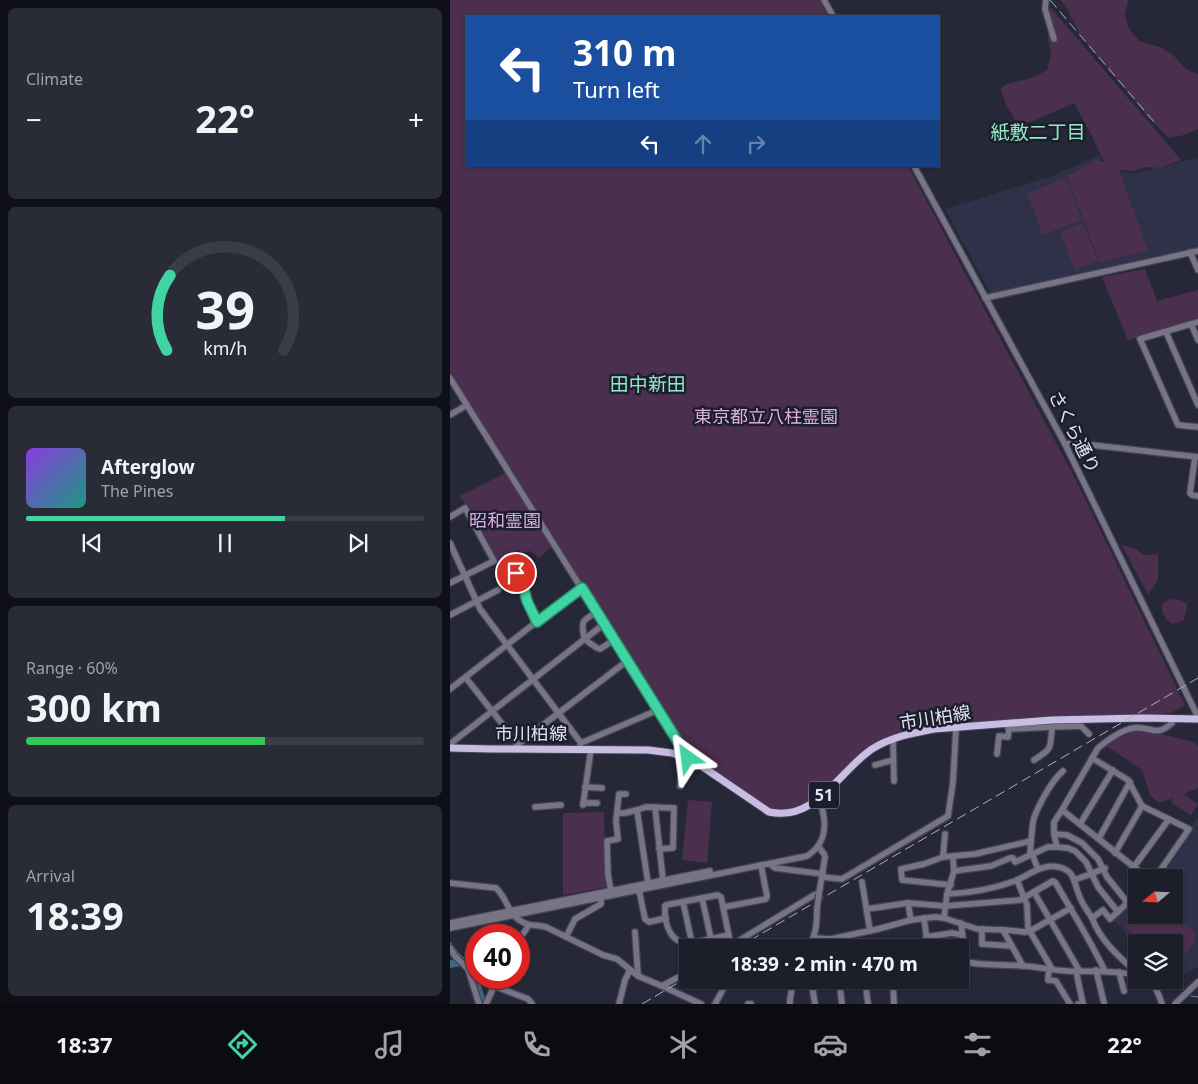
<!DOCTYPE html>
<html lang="en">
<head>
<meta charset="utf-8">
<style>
  :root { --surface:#1c1e2a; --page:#292b36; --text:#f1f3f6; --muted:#a0a2a8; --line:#3a3c47; --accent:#3fd4a2 }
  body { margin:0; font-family:"Noto Sans","Noto Sans JP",sans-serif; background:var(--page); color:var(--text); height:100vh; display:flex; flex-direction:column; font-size:19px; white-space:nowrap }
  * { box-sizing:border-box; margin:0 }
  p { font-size:16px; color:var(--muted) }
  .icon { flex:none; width:28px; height:28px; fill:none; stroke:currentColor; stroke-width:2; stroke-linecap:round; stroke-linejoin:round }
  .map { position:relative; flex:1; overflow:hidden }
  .panel { display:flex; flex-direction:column; gap:8px; padding:8px; background:#0f1017; width:450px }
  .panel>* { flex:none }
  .hud { position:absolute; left:15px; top:15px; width:475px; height:152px; border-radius:0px; box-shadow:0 1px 4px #0004,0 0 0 1px var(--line); background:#1a4fa0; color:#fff; overflow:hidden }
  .needle { width:32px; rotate:251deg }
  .fabs { position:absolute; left:678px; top:869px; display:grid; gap:10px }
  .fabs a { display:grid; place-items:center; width:55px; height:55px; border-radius:0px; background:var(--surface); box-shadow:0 1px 4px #0004,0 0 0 1px var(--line); font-size:25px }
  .speed { position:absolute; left:15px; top:924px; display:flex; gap:10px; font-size:25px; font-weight:700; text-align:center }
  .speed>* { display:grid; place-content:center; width:65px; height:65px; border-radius:50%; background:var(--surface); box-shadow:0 1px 4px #0004,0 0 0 1px var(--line); line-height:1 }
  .speed .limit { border:8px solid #d22; background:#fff; color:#111 }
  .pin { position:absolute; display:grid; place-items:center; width:42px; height:42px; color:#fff; margin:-21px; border:2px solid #fff; border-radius:50%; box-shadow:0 1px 5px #0007 }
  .me { position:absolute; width:55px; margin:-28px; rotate:329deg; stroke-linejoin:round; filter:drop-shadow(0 0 4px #0008) }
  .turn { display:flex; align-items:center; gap:18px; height:105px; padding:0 25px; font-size:22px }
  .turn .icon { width:65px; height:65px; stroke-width:2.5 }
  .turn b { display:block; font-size:35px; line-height:42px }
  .lanes { display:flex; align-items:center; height:48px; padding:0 25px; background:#0003; justify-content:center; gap:25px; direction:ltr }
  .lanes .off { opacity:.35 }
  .big { font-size:38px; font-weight:700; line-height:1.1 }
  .panel .card { flex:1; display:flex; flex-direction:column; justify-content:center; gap:8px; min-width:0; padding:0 18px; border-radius:8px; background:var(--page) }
  .panel .dial { align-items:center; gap:0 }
  .dial svg { height:130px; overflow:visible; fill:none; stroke:var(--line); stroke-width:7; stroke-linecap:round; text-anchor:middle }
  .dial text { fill:var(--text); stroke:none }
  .song { display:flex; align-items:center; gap:15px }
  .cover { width:60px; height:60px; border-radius:8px; background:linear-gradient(135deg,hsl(270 70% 55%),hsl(170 70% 35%)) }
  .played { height:5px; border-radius:2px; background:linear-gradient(90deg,var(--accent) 65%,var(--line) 65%) }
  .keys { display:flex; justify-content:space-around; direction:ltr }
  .heat { display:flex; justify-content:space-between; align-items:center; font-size:28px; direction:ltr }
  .charge { height:8px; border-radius:4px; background:linear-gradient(90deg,#34c759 60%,var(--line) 0) }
  .trip { position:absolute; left:229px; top:939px; width:290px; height:50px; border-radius:0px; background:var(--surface); box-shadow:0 1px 4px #0004,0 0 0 1px var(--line); font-weight:700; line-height:50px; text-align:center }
  .dock { display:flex; height:80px; justify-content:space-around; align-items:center; background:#0b0c11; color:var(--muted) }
  .dock .icon { width:35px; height:35px }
  .dock .selected { color:var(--accent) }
  .dock b { font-size:22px; color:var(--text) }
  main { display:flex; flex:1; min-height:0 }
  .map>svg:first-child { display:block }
  .built { fill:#2e3148 }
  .green { fill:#4b2f4e }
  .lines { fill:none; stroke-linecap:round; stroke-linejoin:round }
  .stream { stroke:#6b8da2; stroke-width:1 }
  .river { stroke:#396882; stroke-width:8 }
  .minor-casing { stroke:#444655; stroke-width:8 }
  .major-casing { stroke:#444655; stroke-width:9 }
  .minor { stroke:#797386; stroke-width:5.5 }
  .major { stroke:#cabde4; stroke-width:7 }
  .rail { stroke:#adafbb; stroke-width:1; stroke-dasharray:10 5; stroke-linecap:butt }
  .minor-bridge-casing { stroke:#444655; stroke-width:8; stroke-linecap:butt }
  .minor-bridge { stroke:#797386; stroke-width:5.5 }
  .route-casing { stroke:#298a69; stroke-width:12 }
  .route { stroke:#3fd4a2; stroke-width:9 }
  .labels { text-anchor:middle; stroke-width:5; stroke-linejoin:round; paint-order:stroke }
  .shield { fill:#1c1e2e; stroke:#a5a7b4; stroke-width:1 }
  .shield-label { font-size:16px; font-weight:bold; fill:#e0e2ed }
  .park-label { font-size:18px; fill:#deabe3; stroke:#1c1e2e }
  .street-label { font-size:18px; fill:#e0e2ed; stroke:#1c1e2e }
  .neighbourhood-label { font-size:19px; fill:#92eac5; stroke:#1c1e2e }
</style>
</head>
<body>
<main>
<section class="panel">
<div class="card"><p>Climate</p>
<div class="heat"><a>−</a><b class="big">22°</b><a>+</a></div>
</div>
<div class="card dial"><svg viewBox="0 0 100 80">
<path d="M14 69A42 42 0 1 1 86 69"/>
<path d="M14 69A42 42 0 0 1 16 23" stroke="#3fd4a2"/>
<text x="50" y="56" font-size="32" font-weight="700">39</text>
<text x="50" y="72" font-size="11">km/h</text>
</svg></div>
<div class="card">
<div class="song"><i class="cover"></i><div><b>Afterglow</b><p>The Pines</p></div></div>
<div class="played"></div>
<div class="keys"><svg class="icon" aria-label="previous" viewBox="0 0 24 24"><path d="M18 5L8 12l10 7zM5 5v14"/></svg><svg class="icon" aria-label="pause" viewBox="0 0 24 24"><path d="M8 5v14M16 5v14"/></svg><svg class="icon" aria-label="next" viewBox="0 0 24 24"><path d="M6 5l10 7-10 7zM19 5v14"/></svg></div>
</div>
<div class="card"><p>Range · 60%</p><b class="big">300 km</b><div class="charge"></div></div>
<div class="card"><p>Arrival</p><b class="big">18:39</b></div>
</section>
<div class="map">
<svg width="748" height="1004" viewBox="0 0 748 1004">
  <rect width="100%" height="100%" fill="#262838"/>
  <g class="built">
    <polygon points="650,155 652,161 666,171 684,174 746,158 748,160 748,248 541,294 495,209 602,176"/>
    <polygon points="746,819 748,819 748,967 735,974 724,966 724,942 687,942 663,921 686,900 686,915 724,915 724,878 709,877 725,857"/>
  </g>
  <g class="green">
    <path d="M0 0H369L378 16H16V166H458L628 484 735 705 721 713 706 714 646 715 483 726C463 729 442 732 424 743 419 747 413 750 409 755 390 773 357 814 329 811 323 810 319 808 314 805L240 756 212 714C214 707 212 704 205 702L150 615 109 545 0 373Z"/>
    <polygon points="610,0 678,0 675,15 678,27 689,41 710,47 723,55 737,70 748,74 748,129 734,135 719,138 698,117 631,36 615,5"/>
    <path d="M601 8 731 160 709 168 697 167 683 171 669 170 698 251 650 262 617 176 646 160 656 162 652 158 642 136 624 103 581 122H566L555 102 551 89C556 81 569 82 578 79 585 77 591 73 597 70L601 56 595 17Z"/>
    <polygon points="616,178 632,220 593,235 577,193"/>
    <polygon points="633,223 648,261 625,270 610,232"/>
    <polygon points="695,269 707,301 748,290 748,321 678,340 652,277"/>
    <polygon points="57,472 101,547 89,558 81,551 72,553 68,550 48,561 10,496"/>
    <polygon points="672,545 687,549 693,555 708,554 708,580 698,595"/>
    <path d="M720 599 730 600 737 604 736 613 733 621 722 624C714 618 712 614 712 604Z"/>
    <polygon points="688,729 745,742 748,747 748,788 733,794 748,804 741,815 721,803 723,798 709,803 700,795 692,770 655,745"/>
    <polygon points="238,800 262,802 257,863 232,860"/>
    <polygon points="154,812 156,887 113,895 113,813"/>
    <polygon points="686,908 686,915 724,915 745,932 746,941 729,960 724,961 724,942 694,942 674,925 682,919 678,915"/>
  </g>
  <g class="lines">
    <g class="stream">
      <polyline points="0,942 8,953 17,961"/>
      <polyline points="741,996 748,997"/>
    </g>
    <polyline class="river" points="0,964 17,961 20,963 31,999 36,1004"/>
    <g class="minor-casing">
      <g id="minor">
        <polyline points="374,0 383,16"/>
        <polyline points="596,0 595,9 604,39"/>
        <polyline points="464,166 615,444 748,717"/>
        <polyline points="740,252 748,270"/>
        <polyline points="535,298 748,251"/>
        <polyline points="748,322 690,339 728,425 748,427"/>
        <polyline points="741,324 748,340"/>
        <polyline points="716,332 748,405"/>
        <polyline points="0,378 238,759"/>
        <polyline points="0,415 17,405"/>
        <polyline points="615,444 624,443 748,457"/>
        <polyline points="745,457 740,493 742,495 748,496"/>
        <polyline points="0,517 15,508 44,561 0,583"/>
        <polyline points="0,543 30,609 131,743 129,749"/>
        <polyline points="60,562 73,585 77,601 87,622"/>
        <path d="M147 612C130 622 132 620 134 639L147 648 150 649 164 640"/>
        <polyline points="0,615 48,590"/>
        <polyline points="16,678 68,744"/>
        <polyline points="0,689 116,599 131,589"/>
        <polyline points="559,729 602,727"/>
        <polyline points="443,739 444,781"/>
        <polyline points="131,743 208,710"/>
        <polyline points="0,744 154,624"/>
        <polyline points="64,749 68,744 177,661"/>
        <polyline points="547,754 549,736 558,737 559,729 558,728"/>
        <polyline points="642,758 678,780 692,806 739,829 705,878"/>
        <path d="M584 760C603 748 600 749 602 727L631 726 639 734"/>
        <polyline points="425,765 443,760"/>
        <polyline points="230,786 233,757"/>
        <polyline points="135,787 152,788"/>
        <polyline points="133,803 147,803"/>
        <polyline points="133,805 141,749"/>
        <polyline points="85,807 111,805"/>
        <polyline points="205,807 213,880"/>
        <polyline points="612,810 698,878"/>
        <polyline points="167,813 175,813 187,810"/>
        <polyline points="630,824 663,770"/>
        <polyline points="495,834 493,857 525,854 581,841 580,855"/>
        <polyline points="604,834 617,835 632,843 648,859 657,877 678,903"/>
        <polyline points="649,838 680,782"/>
        <path d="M581 841C582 834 582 825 584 818 589 804 602 780 613 771"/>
        <path d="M607 847 604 834V822L612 810 648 748C656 741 673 729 684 728 702 726 705 738 722 723V719"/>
        <polyline points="665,853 692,806"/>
        <polyline points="582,854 588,869"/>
        <polyline points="493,857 474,864 451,869 452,880 501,885"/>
        <polyline points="503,857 504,871"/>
        <polyline points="322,863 322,866 325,868 373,874"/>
        <polyline points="683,868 719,819"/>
        <polyline points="372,877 392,879 498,816 503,782 506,728"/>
        <polyline points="567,880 577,905 578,928 602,969"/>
        <polyline points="624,880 641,874 655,868"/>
        <polyline points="412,882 420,931"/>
        <path d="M0 883 46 888C59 900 57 917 77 924 83 926 90 925 96 927L153 955 167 959 188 976 212 986 251 1004"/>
        <polyline points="198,883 187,810 196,807 224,808 223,848 209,849"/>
        <polyline points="189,890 195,919 199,922 216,918"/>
        <polyline points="161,891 158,875 157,841 168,839 166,821 169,794 176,794"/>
        <polyline points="584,892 629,970"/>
        <polyline points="497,894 504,871 541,866 560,858 563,858 565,862 598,847 607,847 618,848 625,851 636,862 648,887 668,912"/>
        <path d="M686 895 660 919 653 910 642 918C650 940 669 957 686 972"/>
        <polyline points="252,898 261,939"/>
        <polyline points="233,902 242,943"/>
        <polyline points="458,903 461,920"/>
        <polyline points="274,907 316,899 317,896 311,865"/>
        <path d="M417 909 458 903 495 906 570 900 603 881 605 882C622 911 640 940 655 971"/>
        <polyline points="474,918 478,948"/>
        <path d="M494 918 497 894C520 893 543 889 565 881 575 877 585 869 596 867 604 865 615 867 621 874 625 880 626 888 629 895 632 904 637 910 642 918"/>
        <polyline points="0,923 260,871"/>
        <path d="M511 923 516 962C535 966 555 964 574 966 588 967 602 970 617 971 641 972 661 970 686 975"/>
        <path d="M0 928 357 856C378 843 377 820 369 799"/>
        <polyline points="532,929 532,944 562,946"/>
        <polyline points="553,930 573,966"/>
        <polyline points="185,932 188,976"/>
        <path d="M279 935 242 943C220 945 214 924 215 906L216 905 268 895 271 897 281 946"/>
        <polyline points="116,937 125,919 151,904 151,898"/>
        <polyline points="476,937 502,933 512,935"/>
        <polyline points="364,938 381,939 428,929 461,920 485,917 494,918 527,929 555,930 575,932 580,931 621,908"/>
        <polyline points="69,940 79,925"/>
        <polyline points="280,946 364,895 369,894 375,857 374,854 368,846"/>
        <polyline points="0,948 5,956 18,969 29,1004"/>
        <path d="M358 948C366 935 367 924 367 909"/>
        <polyline points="599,969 598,980 606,981 620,1004"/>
        <polyline points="646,970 654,1003"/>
        <polyline points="626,971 633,1004 628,1004"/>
        <polyline points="669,972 674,991"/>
        <polyline points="361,980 365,1004"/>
        <polyline points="389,980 392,1004"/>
        <polyline points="415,980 418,1004"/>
        <polyline points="443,980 444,1004"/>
        <path d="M699 980C706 987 709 994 712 1004"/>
        <polyline points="343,982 370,980"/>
        <polyline points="44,986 78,999 82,1004"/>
        <polyline points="212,986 238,972"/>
        <polyline points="36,1004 42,991 46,978"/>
        <polyline points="169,1004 175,980 180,970"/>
        <polyline points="265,1004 276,984 280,980"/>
        <polyline points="298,1004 301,1004"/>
        <path d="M340 1004C339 996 344 988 342 980"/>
        <polyline points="725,1004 748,982"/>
      </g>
    </g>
    <g class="major-casing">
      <path id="major" d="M0 748 42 749 198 750 222 753 238 759 250 765 319 812C366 822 389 771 422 749 441 737 463 733 484 729L602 720 693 718 748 719"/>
    </g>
    <use href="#minor" class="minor"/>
    <use href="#major" class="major"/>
    <g class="rail">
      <polyline points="600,0 705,123"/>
      <polyline points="287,948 748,678"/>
      <polyline points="192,1004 238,977"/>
    </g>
    <g class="minor-bridge-casing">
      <polyline id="minor-bridge" points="367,909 369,894"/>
    </g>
    <use href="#minor-bridge" class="minor-bridge"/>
  </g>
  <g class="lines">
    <g class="route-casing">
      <polyline id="route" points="66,573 73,585 77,601 87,622 132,588 238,758"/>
    </g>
    <use href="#route" class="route"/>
  </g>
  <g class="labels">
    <rect class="shield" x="359" y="781.5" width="30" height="27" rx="4"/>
    <g class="shield-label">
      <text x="374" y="801">51</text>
    </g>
    <g class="park-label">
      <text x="316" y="423">東京都立八柱霊園</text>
      <text x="55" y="527">昭和霊園</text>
    </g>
    <g class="street-label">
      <text transform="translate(624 432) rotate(63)" y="6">さくら通り</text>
      <text transform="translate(485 718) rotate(-9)" y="6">市川柏線</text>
      <text x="81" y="740">市川柏線</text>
    </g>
    <g class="neighbourhood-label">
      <text x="588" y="139">紙敷二丁目</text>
      <text x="198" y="391">田中新田</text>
    </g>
  </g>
</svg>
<div class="fabs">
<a><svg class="needle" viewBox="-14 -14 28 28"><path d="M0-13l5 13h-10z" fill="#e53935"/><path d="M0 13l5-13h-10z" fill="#a0a2a8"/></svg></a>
<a><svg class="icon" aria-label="layers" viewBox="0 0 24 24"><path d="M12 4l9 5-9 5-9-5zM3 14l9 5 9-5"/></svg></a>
</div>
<div class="speed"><div class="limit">40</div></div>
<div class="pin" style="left:66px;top:573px;background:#d93025"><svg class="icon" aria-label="arrive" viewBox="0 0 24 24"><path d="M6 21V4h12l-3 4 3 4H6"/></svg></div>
<svg class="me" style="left:238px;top:758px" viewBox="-20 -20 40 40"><path d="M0-17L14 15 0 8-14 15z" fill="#3fd4a2" stroke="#fff" stroke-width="4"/></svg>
<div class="trip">18:39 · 2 min · 470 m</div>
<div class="hud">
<div class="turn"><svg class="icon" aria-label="left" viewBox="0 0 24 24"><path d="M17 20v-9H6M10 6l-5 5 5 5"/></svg><div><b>310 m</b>Turn left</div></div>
<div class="lanes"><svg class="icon" aria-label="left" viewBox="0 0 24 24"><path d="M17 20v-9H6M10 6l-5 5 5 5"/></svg><svg class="icon off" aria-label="ahead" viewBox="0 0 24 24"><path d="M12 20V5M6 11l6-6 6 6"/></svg><svg class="icon off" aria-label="right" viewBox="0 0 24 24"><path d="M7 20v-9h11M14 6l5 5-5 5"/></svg></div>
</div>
</div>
</main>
<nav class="dock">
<b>18:37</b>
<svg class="icon selected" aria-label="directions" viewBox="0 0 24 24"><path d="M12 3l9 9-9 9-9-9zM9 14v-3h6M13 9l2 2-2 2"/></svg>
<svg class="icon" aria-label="music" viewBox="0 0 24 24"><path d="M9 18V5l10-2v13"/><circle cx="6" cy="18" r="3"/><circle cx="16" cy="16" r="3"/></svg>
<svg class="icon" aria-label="phone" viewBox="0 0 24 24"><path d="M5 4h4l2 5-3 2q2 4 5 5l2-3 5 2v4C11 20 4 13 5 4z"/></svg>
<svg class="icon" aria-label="climate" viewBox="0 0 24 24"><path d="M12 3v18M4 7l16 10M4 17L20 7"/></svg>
<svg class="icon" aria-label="car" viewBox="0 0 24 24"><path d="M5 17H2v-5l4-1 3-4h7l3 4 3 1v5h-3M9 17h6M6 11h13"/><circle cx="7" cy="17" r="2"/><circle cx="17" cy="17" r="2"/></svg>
<svg class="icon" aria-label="filters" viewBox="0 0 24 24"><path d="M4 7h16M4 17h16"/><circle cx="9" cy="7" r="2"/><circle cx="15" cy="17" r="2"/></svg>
<b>22°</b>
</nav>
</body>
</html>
